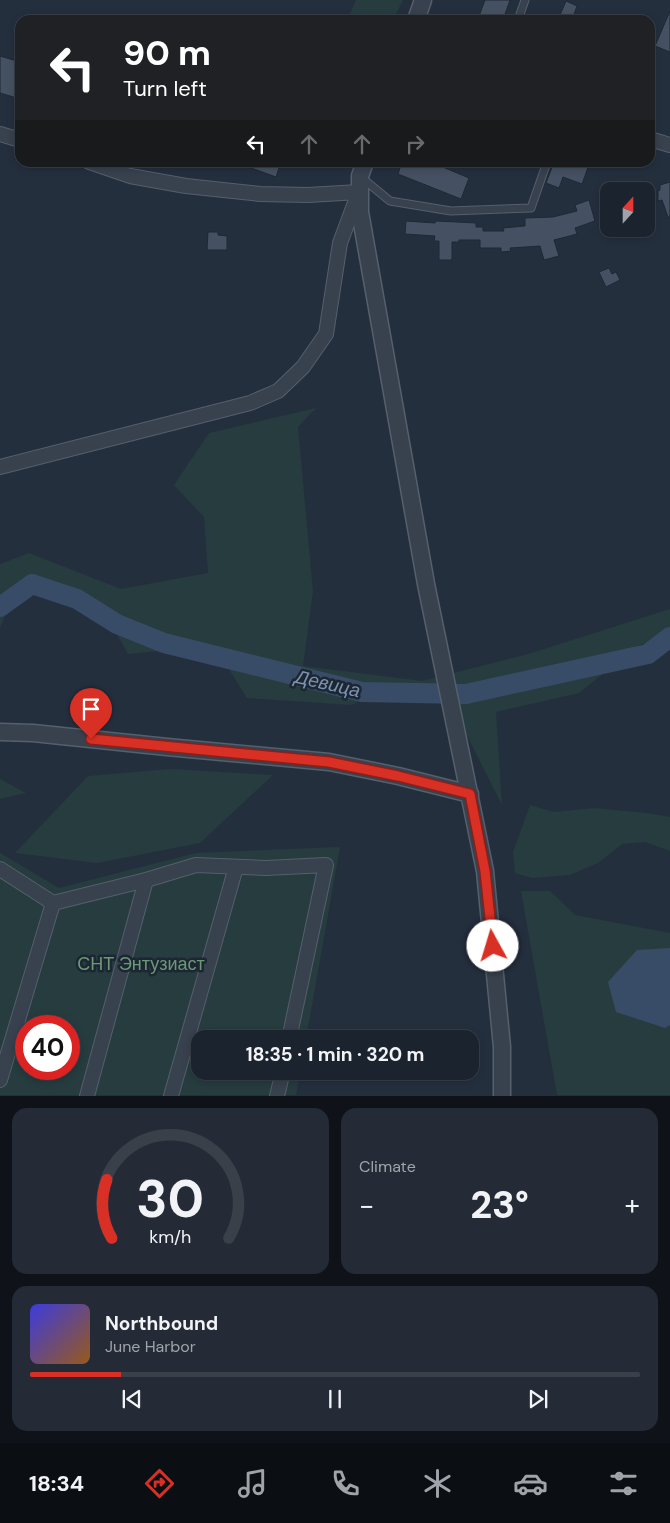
<!DOCTYPE html>
<html lang="en">
<head>
<meta charset="utf-8">
<style>
  :root { --surface:#1b232e; --page:#242b36; --text:#f1f3f6; --muted:#a0a4aa; --line:#39404a; --accent:#d93025 }
  body { margin:0; font-family:"DM Sans",sans-serif; background:var(--page); color:var(--text); height:100vh; display:flex; flex-direction:column; font-size:19px; white-space:nowrap }
  * { box-sizing:border-box; margin:0 }
  p { font-size:16px; color:var(--muted) }
  .icon { flex:none; width:28px; height:28px; fill:none; stroke:currentColor; stroke-width:2; stroke-linecap:round; stroke-linejoin:round }
  .map { position:relative; height:1096px; overflow:hidden }
  .sheet { display:flex; flex-direction:column; gap:12px; padding:12px; background:#0f1319; flex:1 }
  .sheet>* { flex:none }
  .banner { position:absolute; left:15px; top:15px; width:640px; height:152px; border-radius:15px; box-shadow:0 2px 8px #0003,0 0 0 1px var(--line); background:#202124; color:#fff; overflow:hidden }
  .needle { width:32px; rotate:21deg }
  .controls { position:absolute; left:600px; top:182px; display:grid; gap:10px }
  .controls a { display:grid; place-items:center; width:55px; height:55px; border-radius:10px; background:var(--surface); box-shadow:0 2px 8px #0003,0 0 0 1px var(--line); font-size:25px }
  .speed { position:absolute; left:15px; top:1015px; display:flex; gap:10px; font-size:25px; font-weight:700; text-align:center }
  .speed>* { display:grid; place-content:center; width:65px; height:65px; border-radius:50%; background:var(--surface); box-shadow:0 2px 8px #0003,0 0 0 1px var(--line); line-height:1 }
  .speed .limit { border:8px solid #d22; background:#fff; color:#111 }
  .pin { position:absolute; display:grid; place-items:center; width:42px; height:42px; color:#fff; margin:-51px -21px; border-radius:50% 50% 50% 0; rotate:-45deg; box-shadow:0 0 5px #0007 }
  .pin .icon { rotate:45deg }
  .me { position:absolute; width:55px; margin:-28px; rotate:354deg; stroke-linejoin:round; filter:drop-shadow(0 0 4px #0008) }
  .turn { display:flex; align-items:center; gap:18px; height:105px; padding:0 25px; font-size:22px }
  .turn .icon { width:65px; height:65px; stroke-width:2.5 }
  .turn b { display:block; font-size:35px; line-height:42px }
  .lanes { display:flex; align-items:center; height:48px; padding:0 25px; background:#0003; justify-content:center; gap:25px; direction:ltr }
  .lanes .off { opacity:.35 }
  .big { font-size:38px; font-weight:700; line-height:1.1 }
  .sheet .widget { flex:1; display:flex; flex-direction:column; justify-content:center; gap:8px; min-width:0; padding:0 18px; border-radius:15px; background:var(--page) }
  .sheet .dial { align-items:center; gap:0 }
  .dial svg { height:130px; overflow:visible; fill:none; stroke:var(--line); stroke-width:7; stroke-linecap:round; text-anchor:middle }
  .dial text { fill:var(--text); stroke:none }
  .song { display:flex; align-items:center; gap:15px }
  .cover { width:60px; height:60px; border-radius:8px; background:linear-gradient(135deg,hsl(240 70% 55%),hsl(30 70% 35%)) }
  .played { height:5px; border-radius:2px; background:linear-gradient(90deg,var(--accent) 15%,var(--line) 15%) }
  .keys { display:flex; justify-content:space-around; direction:ltr }
  .heat { display:flex; justify-content:space-between; align-items:center; font-size:28px; direction:ltr }
  .sheet .tiles { flex:1; display:grid; gap:12px; grid-template-columns:1fr 1fr }
  .widget:last-child { grid-column:span 2 }
  .trip { position:absolute; left:191px; top:1030px; width:288px; height:50px; border-radius:15px; background:var(--surface); box-shadow:0 2px 8px #0003,0 0 0 1px var(--line); font-weight:700; line-height:50px; text-align:center }
  .tab-bar { display:flex; height:80px; justify-content:space-around; align-items:center; background:#0b0e12; color:var(--muted) }
  .tab-bar .icon { width:35px; height:35px }
  .tab-bar .current { color:var(--accent) }
  .tab-bar b { font-size:22px; color:var(--text) }
  .map>svg:first-child { display:block }
  .green { fill:#263c3f; fill-rule:evenodd }
  .water { fill:#394c67 }
  .lines { fill:none; stroke-linecap:round; stroke-linejoin:round }
  .river { stroke:#394c67; stroke-width:20 }
  .building { fill:#455162; stroke:#1f2835 }
  .service-casing { stroke:#565f6c; stroke-width:9 }
  .minor-casing { stroke:#565f6c; stroke-width:16 }
  .tertiary-casing { stroke:#565f6c; stroke-width:19 }
  .service { stroke:#38414e; stroke-width:7 }
  .minor { stroke:#38414e; stroke-width:14 }
  .tertiary { stroke:#38414e; stroke-width:16 }
  .route-casing { stroke:#8d1f18; stroke-width:12 }
  .route { stroke:#d93025; stroke-width:9 }
  .labels { text-anchor:middle; stroke-width:5; stroke-linejoin:round; paint-order:stroke }
  .park-label { font-size:18px; fill:#6b9a76; stroke:#1d2633 }
  .water-label { font-size:19px; font-style:italic; fill:#7c92b1; stroke:#1d2633 }
</style>
</head>
<body>
<div class="map">
<svg width="670" height="1096" viewBox="0 0 670 1096">
  <rect width="100%" height="100%" fill="#242f3e"/>
  <g class="green">
    <polygon points="356,0 403,0 393,20 353,20 348,18"/>
    <polygon points="316,408 298,427 313,591 303,666 422,681 525,655 670,609 670,637 639,645 579,693 496,712 502,805 453,708 388,685 352,705 247,698 214,646 128,654 99,602 17,586 0,628 0,564 29,553 121,589 208,573 204,517 174,485 209,433"/>
    <polygon points="170,769 273,775 200,843 97,863 15,853 88,776"/>
    <polygon points="0,779 26,793 0,799"/>
    <polygon points="530,805 554,812 595,808 646,813 670,817 670,851 645,842 622,844 598,863 570,875 532,878 515,873 513,852"/>
    <path d="M340 847 306 1039H200V1071H300L296 1095H0V853L59 888 196 853ZM26 1026H69V1069H26Z"/>
    <polygon points="521,891 550,891 575,915 670,933 670,1095 557,1095"/>
  </g>
  <polygon class="water" points="670,948 670,1025 665,1028 616,1012 608,982 637,950"/>
  <g class="lines">
    <polyline class="river" points="0,607 32,584 77,599 117,624 164,643 362,692 466,694 648,654 670,637"/>
  </g>
  <g class="building">
    <polygon points="485,0 510,0 503,20 490,20 479,16"/>
    <polygon points="566,1 577,6 572,20 558,20"/>
    <polygon points="670,11 670,52 655,46"/>
    <polygon points="0,56 20,62 20,99 0,93"/>
    <polygon points="240,162 281,162 276,177 240,164"/>
    <polygon points="402,162 431,162 469,178 461,199 398,174"/>
    <polygon points="554,162 564,162 576,167 578,162 590,162 582,184 563,177 559,188 546,183"/>
    <polygon points="670,182 670,217 668,217 662,200 658,201 658,191 660,190 660,185"/>
    <polygon points="589,200 595,221 575,228 577,234 554,240 559,256 544,260 540,246 510,248 511,251 501,252 501,248 480,248 480,240 459,240 459,242 452,242 452,260 439,260 439,241 434,241 435,236 405,234 406,221 435,223 436,221 476,223 476,227 483,227 483,231 504,231 503,228 525,226 525,218 553,217 577,211 575,205"/>
    <polygon points="208,232 218,232 218,235 227,236 227,250 207,250"/>
    <polygon points="609,268 612,274 616,272 620,280 606,287 599,272"/>
  </g>
  <g class="lines">
    <g class="service-casing">
      <g id="service">
        <polyline points="518,20 525,0"/>
        <polyline points="362,178 390,201 451,211 531,208 547,162"/>
      </g>
    </g>
    <g class="minor-casing">
      <g id="minor">
        <polyline points="0,134 20,140"/>
        <polyline points="650,139 670,145"/>
        <polyline points="0,467 250,403 278,391 303,367 326,334 340,243 359,192 308,195 260,194 186,186 130,176 89,162"/>
        <polyline points="0,869 53,903 146,880 196,865 266,868 326,865 289,1039"/>
        <polyline points="0,1080 53,903"/>
        <polyline points="87,1096 146,880"/>
        <polyline points="171,1096 236,867"/>
        <polyline points="277,1096 283,1071"/>
      </g>
    </g>
    <g class="tertiary-casing">
      <g id="tertiary">
        <polyline points="416,20 423,0"/>
        <polyline points="365,162 360,176 360,212 426,584 485,871 502,1047 502,1096"/>
        <polyline points="0,732 33,733 167,747 329,762 398,776 470,794"/>
      </g>
    </g>
    <use href="#service" class="service"/>
    <use href="#minor" class="minor"/>
    <use href="#tertiary" class="tertiary"/>
  </g>
  <g class="lines">
    <g class="route-casing">
      <polyline id="route" points="91,739 329,762 398,776 470,794 485,871 493,946"/>
    </g>
    <use href="#route" class="route"/>
  </g>
  <g class="labels">
    <g class="park-label">
      <text x="141" y="970">СНТ Энтузиаст</text>
    </g>
    <g class="water-label">
      <text transform="translate(328 683) rotate(13)" y="7">Девица</text>
    </g>
  </g>
</svg>
<div class="controls">
<a><svg class="needle" viewBox="-14 -14 28 28"><path d="M0-13l5 13h-10z" fill="#e53935"/><path d="M0 13l5-13h-10z" fill="#a0a4aa"/></svg></a>
</div>
<div class="speed"><div class="limit">40</div></div>
<div class="pin" style="left:91px;top:739px;background:#d93025"><svg class="icon" aria-label="arrive" viewBox="0 0 24 24"><path d="M6 21V4h12l-3 4 3 4H6"/></svg></div>
<svg class="me" style="left:493px;top:946px" viewBox="-20 -20 40 40"><circle r="19" fill="#fff"/><path d="M0-13L10 11 0 6-10 11z" fill="#d93025"/></svg>
<div class="trip">18:35 · 1 min · 320 m</div>
<div class="banner">
<div class="turn"><svg class="icon" aria-label="left" viewBox="0 0 24 24"><path d="M17 20v-9H6M10 6l-5 5 5 5"/></svg><div><b>90 m</b>Turn left</div></div>
<div class="lanes"><svg class="icon" aria-label="left" viewBox="0 0 24 24"><path d="M17 20v-9H6M10 6l-5 5 5 5"/></svg><svg class="icon off" aria-label="ahead" viewBox="0 0 24 24"><path d="M12 20V5M6 11l6-6 6 6"/></svg><svg class="icon off" aria-label="ahead" viewBox="0 0 24 24"><path d="M12 20V5M6 11l6-6 6 6"/></svg><svg class="icon off" aria-label="right" viewBox="0 0 24 24"><path d="M7 20v-9h11M14 6l5 5-5 5"/></svg></div>
</div>
</div>
<section class="sheet">
<div class="tiles">
<div class="widget dial"><svg viewBox="0 0 100 80">
<path d="M14 69A42 42 0 1 1 86 69"/>
<path d="M14 69A42 42 0 0 1 11 33" stroke="#d93025"/>
<text x="50" y="56" font-size="32" font-weight="700">30</text>
<text x="50" y="72" font-size="11">km/h</text>
</svg></div>
<div class="widget"><p>Climate</p>
<div class="heat"><a>−</a><b class="big">23°</b><a>+</a></div>
</div>
<div class="widget">
<div class="song"><i class="cover"></i><div><b>Northbound</b><p>June Harbor</p></div></div>
<div class="played"></div>
<div class="keys"><svg class="icon" aria-label="previous" viewBox="0 0 24 24"><path d="M18 5L8 12l10 7zM5 5v14"/></svg><svg class="icon" aria-label="pause" viewBox="0 0 24 24"><path d="M8 5v14M16 5v14"/></svg><svg class="icon" aria-label="next" viewBox="0 0 24 24"><path d="M6 5l10 7-10 7zM19 5v14"/></svg></div>
</div>
</div>
</section>
<nav class="tab-bar">
<b>18:34</b>
<svg class="icon current" aria-label="directions" viewBox="0 0 24 24"><path d="M12 3l9 9-9 9-9-9zM9 14v-3h6M13 9l2 2-2 2"/></svg>
<svg class="icon" aria-label="music" viewBox="0 0 24 24"><path d="M9 18V5l10-2v13"/><circle cx="6" cy="18" r="3"/><circle cx="16" cy="16" r="3"/></svg>
<svg class="icon" aria-label="phone" viewBox="0 0 24 24"><path d="M5 4h4l2 5-3 2q2 4 5 5l2-3 5 2v4C11 20 4 13 5 4z"/></svg>
<svg class="icon" aria-label="climate" viewBox="0 0 24 24"><path d="M12 3v18M4 7l16 10M4 17L20 7"/></svg>
<svg class="icon" aria-label="car" viewBox="0 0 24 24"><path d="M5 17H2v-5l4-1 3-4h7l3 4 3 1v5h-3M9 17h6M6 11h13"/><circle cx="7" cy="17" r="2"/><circle cx="17" cy="17" r="2"/></svg>
<svg class="icon" aria-label="filters" viewBox="0 0 24 24"><path d="M4 7h16M4 17h16"/><circle cx="9" cy="7" r="2"/><circle cx="15" cy="17" r="2"/></svg>
</nav>
</body>
</html>
